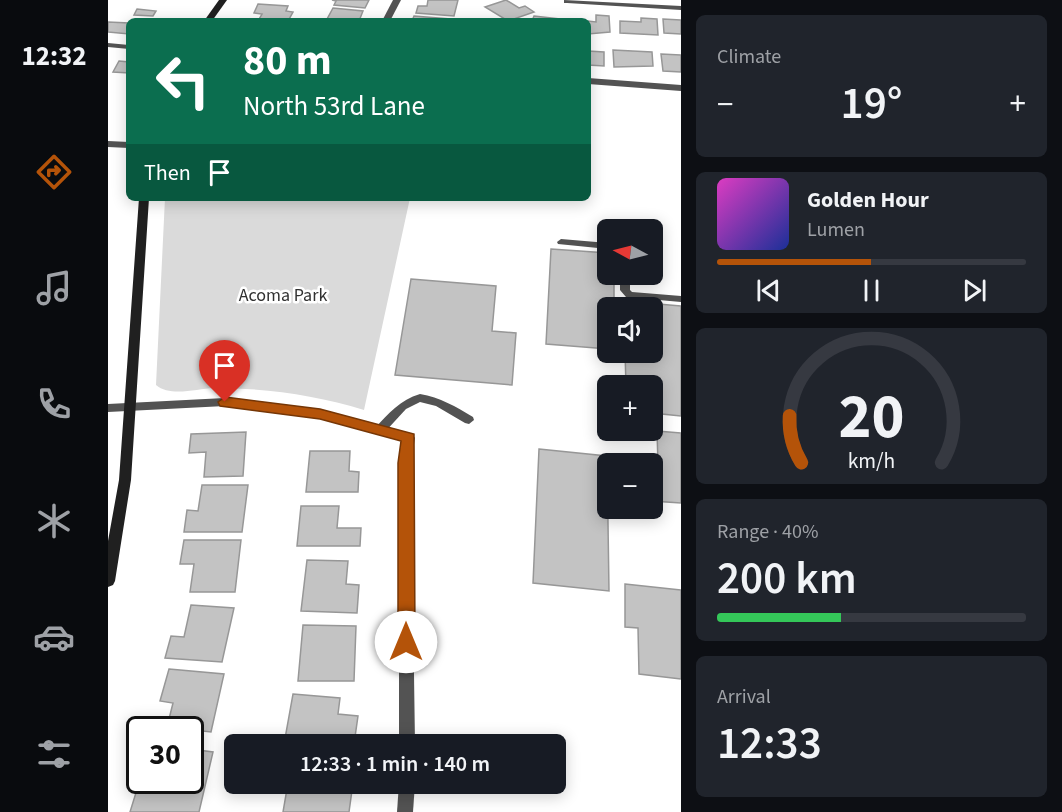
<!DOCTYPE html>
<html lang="en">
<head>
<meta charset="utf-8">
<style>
  :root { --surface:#171b24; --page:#20242c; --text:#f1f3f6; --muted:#9ea1a6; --line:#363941; --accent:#b45309 }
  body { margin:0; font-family:"Source Sans 3",sans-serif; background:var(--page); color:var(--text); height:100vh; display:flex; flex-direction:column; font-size:22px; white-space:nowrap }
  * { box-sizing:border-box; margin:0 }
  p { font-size:20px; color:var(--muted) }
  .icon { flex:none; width:33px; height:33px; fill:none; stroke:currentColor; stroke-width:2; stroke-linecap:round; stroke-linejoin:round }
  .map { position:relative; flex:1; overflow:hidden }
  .drawer { display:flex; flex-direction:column; gap:15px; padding:15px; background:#0d0f14; width:381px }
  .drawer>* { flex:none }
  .banner { position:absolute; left:18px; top:18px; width:465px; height:183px; border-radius:9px; box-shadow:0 3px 15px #0003; background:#0b6e4f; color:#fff; overflow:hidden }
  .needle { width:39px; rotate:277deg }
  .controls { position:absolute; left:489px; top:219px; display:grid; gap:12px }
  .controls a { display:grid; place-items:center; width:66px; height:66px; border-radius:9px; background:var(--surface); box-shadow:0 3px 15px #0003; font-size:30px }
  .speed { position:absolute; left:18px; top:716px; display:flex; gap:12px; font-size:30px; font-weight:700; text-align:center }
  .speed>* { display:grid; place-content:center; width:78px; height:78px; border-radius:50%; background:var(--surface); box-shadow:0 3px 15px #0003; line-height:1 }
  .speed .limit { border:3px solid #111; border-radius:9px; background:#fff; color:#111 }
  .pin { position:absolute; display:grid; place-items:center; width:51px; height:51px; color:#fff; margin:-62px -26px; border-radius:50% 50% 50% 0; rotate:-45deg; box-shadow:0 0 6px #0007 }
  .pin .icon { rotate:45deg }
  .me { position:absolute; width:66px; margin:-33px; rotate:0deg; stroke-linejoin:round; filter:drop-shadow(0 0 4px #0008) }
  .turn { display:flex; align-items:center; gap:21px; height:126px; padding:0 18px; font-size:27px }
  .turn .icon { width:78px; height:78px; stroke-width:2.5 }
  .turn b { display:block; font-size:42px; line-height:51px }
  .then { display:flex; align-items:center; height:57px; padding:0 18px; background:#0003; gap:12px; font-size:22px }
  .big { font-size:45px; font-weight:600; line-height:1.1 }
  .drawer .tile { flex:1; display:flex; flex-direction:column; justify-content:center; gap:9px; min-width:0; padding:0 21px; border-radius:9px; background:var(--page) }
  .drawer .dial { align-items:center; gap:0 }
  .dial svg { height:156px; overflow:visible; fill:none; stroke:var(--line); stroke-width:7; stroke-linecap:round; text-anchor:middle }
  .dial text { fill:var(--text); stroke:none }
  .song { display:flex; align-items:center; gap:18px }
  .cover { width:72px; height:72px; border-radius:9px; background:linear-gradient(135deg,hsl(310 70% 55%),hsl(230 70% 35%)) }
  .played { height:6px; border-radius:3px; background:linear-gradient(90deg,var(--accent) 50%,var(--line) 50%) }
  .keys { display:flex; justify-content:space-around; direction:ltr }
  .heat { display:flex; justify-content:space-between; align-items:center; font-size:33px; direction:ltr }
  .charge { height:9px; border-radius:4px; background:linear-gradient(90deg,#34c759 40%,var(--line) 0) }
  .trip { position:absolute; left:116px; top:734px; width:342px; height:60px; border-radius:9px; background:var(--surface); box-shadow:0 3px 15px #0003; font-weight:600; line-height:60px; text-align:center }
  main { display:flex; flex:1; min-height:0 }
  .menu { display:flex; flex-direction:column; width:108px; justify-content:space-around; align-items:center; background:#090b0e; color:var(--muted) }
  .menu .icon { width:42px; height:42px }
  .menu .selected { color:var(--accent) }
  .menu b { font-size:27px; color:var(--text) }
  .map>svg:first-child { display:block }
  .green { fill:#dadada }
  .building { fill:#c3c3c3; stroke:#979797; stroke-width:1.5 }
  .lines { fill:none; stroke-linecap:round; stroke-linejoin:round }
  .lane { fill:#535353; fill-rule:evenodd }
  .street { fill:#535353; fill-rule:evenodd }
  .secondary { fill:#202020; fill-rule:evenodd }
  .route { fill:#b45309; stroke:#753606; stroke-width:1.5 }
  .labels { text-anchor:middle; stroke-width:5; stroke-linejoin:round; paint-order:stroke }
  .park-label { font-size:18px; fill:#313131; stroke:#fff }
</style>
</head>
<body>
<main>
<nav class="menu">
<b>12:32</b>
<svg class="icon selected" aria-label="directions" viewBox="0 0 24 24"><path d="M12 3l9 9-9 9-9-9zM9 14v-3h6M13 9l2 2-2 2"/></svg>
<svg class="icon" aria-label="music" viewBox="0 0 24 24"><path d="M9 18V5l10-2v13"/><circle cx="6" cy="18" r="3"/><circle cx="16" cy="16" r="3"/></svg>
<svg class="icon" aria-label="phone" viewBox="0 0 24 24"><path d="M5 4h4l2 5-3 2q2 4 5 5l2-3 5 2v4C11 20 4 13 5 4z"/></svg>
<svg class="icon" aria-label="climate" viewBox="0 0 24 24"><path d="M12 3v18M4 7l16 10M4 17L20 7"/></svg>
<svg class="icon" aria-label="car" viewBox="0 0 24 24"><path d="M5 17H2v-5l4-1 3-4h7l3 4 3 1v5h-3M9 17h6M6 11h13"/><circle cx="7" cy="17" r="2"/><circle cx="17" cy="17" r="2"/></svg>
<svg class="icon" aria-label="filters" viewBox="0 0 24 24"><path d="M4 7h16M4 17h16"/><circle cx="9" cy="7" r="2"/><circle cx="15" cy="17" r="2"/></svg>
</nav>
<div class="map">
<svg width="573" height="812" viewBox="0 0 573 812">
  <rect width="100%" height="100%" fill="#fff"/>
  <path class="green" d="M57 198H302L256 410C208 395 157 388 106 388 88 389 62 397 48 385Z"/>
  <g class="building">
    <polygon points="224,0 261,0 257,8 226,5 228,1"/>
    <polygon points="320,0 350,0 346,16 308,13 310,6 319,6"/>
    <polygon points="398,0 411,8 417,6 426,12 400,21 377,7"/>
    <polygon points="150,4 180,6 178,11 185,12 180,21 150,21 154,14 146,13"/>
    <polygon points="225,8 255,11 251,21 218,21"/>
    <polygon points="29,9 48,11 45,16 26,15"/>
    <polygon points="488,15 501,16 502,32 480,34 480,21 488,22"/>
    <polygon points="306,16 343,19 304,21"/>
    <polygon points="426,16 461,20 424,21"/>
    <polygon points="533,18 549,19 550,35 512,33 512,21 533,22"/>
    <polygon points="555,19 573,20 573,34 556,33"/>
    <polygon points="0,22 21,23 21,34 0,32"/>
    <polygon points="505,50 544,52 545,66 506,67"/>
    <polygon points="480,51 496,52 496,66 480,65"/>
    <polygon points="553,54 573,55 573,72 555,71"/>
    <polygon points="11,61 21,62 21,73 5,72"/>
    <polygon points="443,249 500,253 500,274 506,274 506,308 500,308 500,349 438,344"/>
    <polygon points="303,279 388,286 384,331 408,333 404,385 287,375"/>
    <polygon points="516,301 573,306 573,416 544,413 544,386 518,386 517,352 544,352 544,308 516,308"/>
    <polygon points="549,431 573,433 573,503 544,501 544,464 550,464"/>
    <polygon points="138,432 135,476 96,477 98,452 81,453 83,434"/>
    <polygon points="431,449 499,456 501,591 425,583"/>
    <polygon points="202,451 242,451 241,471 251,472 250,492 198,492"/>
    <polygon points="94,485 140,485 134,532 76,532 79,510 90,511"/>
    <polygon points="193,506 231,506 229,528 253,528 252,546 189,546"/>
    <polygon points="76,540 133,540 127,592 82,592 86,564 72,564"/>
    <polygon points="199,560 240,561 238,584 251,585 249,613 193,611"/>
    <polygon points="517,584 573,590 573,679 531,674 530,628 517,627"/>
    <polygon points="83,605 126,608 114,662 57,658 63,636 76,637"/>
    <polygon points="195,625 248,626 246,681 190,681"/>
    <polygon points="61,669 116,674 103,732 59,727 65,703 52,701"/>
    <polygon points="185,694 232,698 230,714 250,716 246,744 176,744"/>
    <polygon points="82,749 105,752 91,812 22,812 31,783 46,784 47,780 82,780"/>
    <polygon points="180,783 245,783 241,812 175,812"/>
  </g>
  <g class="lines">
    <g class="lane">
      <polygon points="453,239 500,243 500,249 450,244 449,242"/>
      <polygon points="512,274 522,274 522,290 524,292 573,296 573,302 518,297 512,290"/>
      <path d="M312 394C332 397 348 407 365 417L366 420 361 424 357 423 328 406 312 402 298 409 275 434H267L266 431 267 428C281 413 292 400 312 394Z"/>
    </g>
    <g class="street">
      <polygon points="285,0 293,0 282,21 274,21"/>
      <polygon points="456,0 573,6 573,10 459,3 456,3"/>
      <polygon points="0,43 21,45 21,49 0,47"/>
      <polygon points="480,78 573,85 573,91 480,84"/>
      <polygon points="0,141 21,142 21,148 0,147"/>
      <polygon points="117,398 212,410 301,433 305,435 307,438 303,463 307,744 291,744 291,463 294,441 212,418 117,406 0,412 0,404"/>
      <polygon points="291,783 307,783 305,812 289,812"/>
    </g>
    <g class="secondary">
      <polygon points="111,0 119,0 104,21 96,21"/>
      <polygon points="31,198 41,198 23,480 7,581 5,585 0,587 0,541 11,480"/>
    </g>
  </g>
  <polygon class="route" points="117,397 212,409 306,434 307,642 304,647 293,647 290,642 290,463 293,441 212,419 112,406 110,402"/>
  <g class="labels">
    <g class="park-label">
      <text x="175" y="301">Acoma Park</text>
    </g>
  </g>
</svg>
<div class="controls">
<a><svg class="needle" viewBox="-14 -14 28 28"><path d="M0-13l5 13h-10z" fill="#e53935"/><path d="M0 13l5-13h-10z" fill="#9ea1a6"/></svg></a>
<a><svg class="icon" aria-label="sound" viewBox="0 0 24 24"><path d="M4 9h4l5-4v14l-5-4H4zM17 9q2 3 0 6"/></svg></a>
<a>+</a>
<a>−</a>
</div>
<div class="speed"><div class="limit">30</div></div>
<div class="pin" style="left:117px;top:402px;background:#d93025"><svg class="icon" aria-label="arrive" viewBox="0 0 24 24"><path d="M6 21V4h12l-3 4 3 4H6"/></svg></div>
<svg class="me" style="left:298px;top:642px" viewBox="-20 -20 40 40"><circle r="19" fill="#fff"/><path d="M0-13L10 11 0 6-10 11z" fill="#b45309"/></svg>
<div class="trip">12:33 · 1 min · 140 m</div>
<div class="banner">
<div class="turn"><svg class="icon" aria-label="left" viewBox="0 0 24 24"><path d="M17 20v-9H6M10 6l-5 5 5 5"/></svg><div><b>80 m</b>North 53rd Lane</div></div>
<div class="then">Then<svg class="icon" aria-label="arrive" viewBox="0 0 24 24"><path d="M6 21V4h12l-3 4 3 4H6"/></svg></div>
</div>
</div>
<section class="drawer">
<div class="tile"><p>Climate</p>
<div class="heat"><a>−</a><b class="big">19°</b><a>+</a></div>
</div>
<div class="tile">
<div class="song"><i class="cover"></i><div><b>Golden Hour</b><p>Lumen</p></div></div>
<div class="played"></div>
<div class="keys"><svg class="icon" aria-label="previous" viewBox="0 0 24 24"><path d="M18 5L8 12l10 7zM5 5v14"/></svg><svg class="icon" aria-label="pause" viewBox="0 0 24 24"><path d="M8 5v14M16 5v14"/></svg><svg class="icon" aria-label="next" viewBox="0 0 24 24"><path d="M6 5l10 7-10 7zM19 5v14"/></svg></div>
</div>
<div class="tile dial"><svg viewBox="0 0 100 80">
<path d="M14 69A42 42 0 1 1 86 69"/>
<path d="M14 69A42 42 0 0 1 8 45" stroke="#b45309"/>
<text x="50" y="56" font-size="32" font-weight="700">20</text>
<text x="50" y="72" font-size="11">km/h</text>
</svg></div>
<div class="tile"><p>Range · 40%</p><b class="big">200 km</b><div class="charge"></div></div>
<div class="tile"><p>Arrival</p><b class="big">12:33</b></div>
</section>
</main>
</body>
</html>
